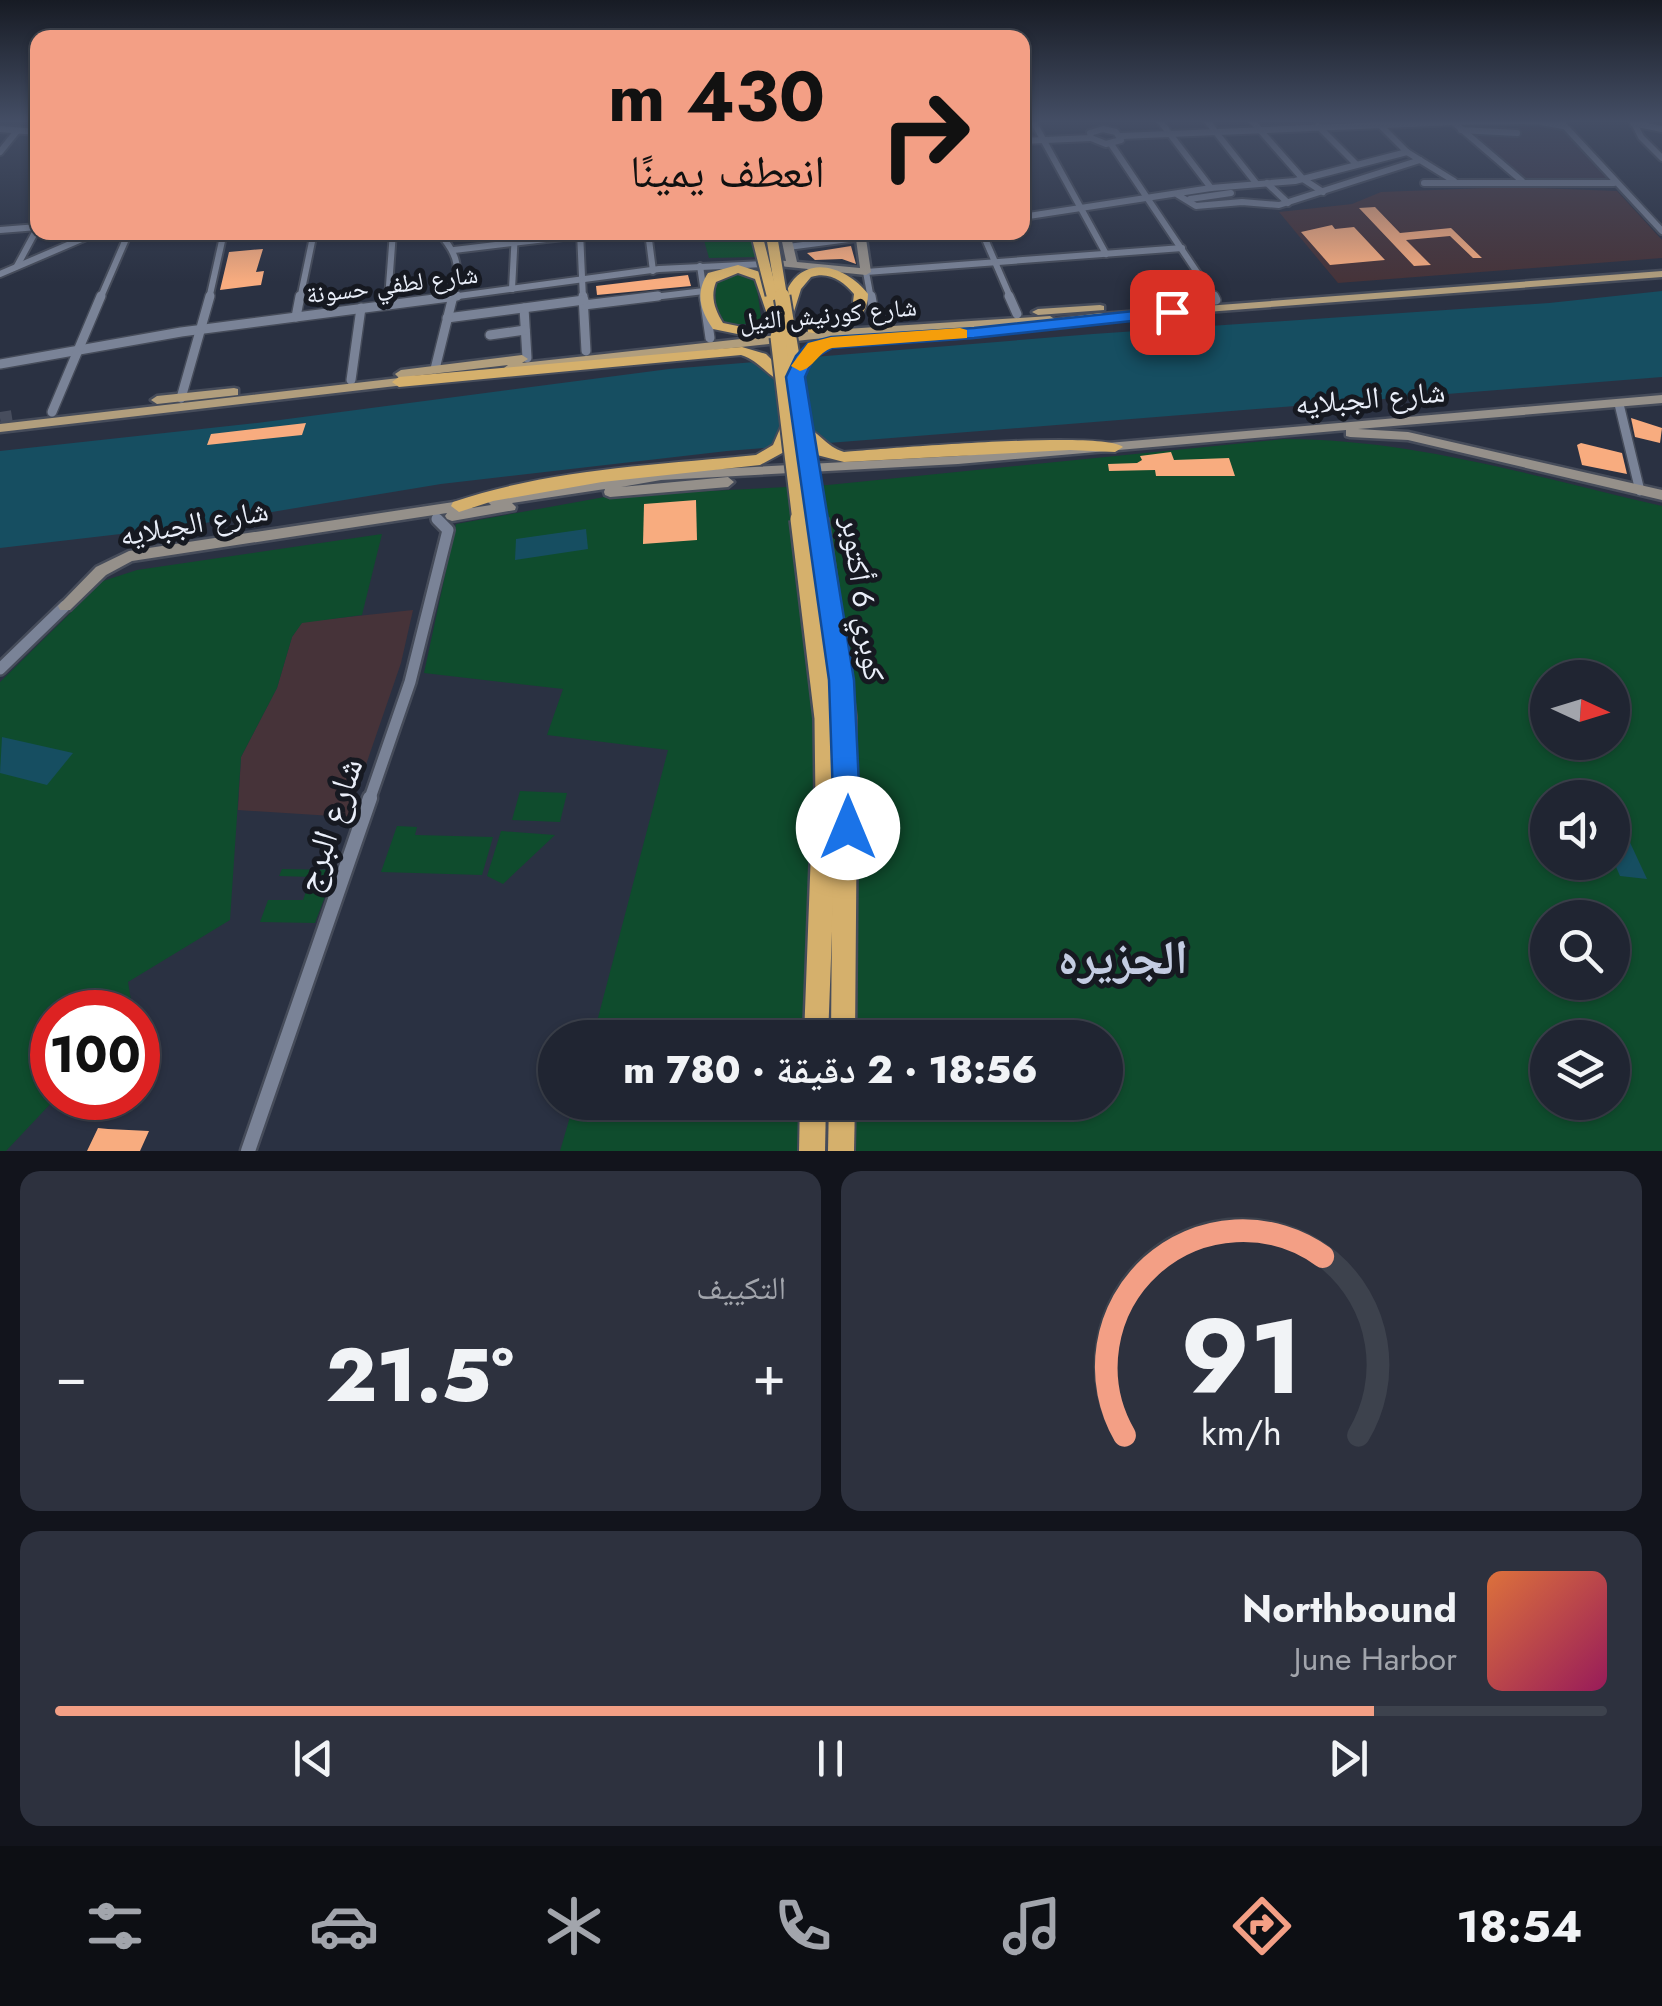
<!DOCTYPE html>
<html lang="ar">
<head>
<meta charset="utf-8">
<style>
  :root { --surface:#202532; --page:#2d313e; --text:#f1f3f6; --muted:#a2a5ac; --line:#3d424d; --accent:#f39f85 }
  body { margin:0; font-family:Jost,"Noto Naskh Arabic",sans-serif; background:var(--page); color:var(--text); direction:rtl; height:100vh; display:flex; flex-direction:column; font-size:38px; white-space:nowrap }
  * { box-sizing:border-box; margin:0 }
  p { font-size:32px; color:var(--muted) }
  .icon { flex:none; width:55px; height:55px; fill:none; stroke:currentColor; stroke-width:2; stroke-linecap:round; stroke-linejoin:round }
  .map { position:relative; height:1151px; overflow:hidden; direction:ltr }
  .sheet { display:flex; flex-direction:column; gap:20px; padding:20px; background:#12141c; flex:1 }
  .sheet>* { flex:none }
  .banner { position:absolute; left:30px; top:30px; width:1000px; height:210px; border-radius:20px; box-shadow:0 2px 8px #0004,0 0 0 2px var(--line); direction:rtl; background:#f39f85; color:#111; overflow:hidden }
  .needle { width:65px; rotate:94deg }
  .fabs { position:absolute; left:1530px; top:660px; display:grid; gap:20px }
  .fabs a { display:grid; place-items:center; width:100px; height:100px; border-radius:50%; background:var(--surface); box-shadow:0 2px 8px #0004,0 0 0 2px var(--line); font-size:50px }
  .speed { position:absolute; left:30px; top:990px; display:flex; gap:20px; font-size:50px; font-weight:700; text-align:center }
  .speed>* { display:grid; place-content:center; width:130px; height:130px; border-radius:50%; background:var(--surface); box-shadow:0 2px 8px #0004,0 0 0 2px var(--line); line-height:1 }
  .speed .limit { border:15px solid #d22; background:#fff; color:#111 }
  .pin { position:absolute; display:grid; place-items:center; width:85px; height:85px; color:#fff; margin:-42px; border-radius:20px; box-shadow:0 5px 15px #0006 }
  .me { position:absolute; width:110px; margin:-55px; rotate:0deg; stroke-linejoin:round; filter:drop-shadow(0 0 8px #0008) }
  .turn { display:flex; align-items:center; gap:35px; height:210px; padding:0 40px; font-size:45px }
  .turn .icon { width:130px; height:130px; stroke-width:2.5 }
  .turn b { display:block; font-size:70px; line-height:85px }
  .big { font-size:75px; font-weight:800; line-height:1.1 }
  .sheet .tile { flex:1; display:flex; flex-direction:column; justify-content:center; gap:15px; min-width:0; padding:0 35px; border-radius:20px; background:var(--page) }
  .sheet .dial { align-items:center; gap:0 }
  .dial svg { height:260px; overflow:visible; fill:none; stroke:var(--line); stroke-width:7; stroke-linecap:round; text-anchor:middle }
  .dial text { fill:var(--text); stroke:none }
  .song { display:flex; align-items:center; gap:30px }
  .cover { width:120px; height:120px; border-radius:15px; background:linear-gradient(135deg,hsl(20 70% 55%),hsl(330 70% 35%)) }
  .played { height:10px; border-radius:5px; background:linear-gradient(90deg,var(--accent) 85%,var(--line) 85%) }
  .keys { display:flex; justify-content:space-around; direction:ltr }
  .heat { display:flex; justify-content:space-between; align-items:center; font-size:55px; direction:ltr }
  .sheet .tiles { flex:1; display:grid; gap:20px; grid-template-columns:1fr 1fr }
  .tile:last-child { grid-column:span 2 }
  .trip { position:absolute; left:538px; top:1020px; width:585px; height:100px; border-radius:50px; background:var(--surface); box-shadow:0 2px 8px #0004,0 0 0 2px var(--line); font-weight:800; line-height:100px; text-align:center; direction:rtl }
  .tab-bar { display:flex; height:160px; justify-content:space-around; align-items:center; background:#0d0f14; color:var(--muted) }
  .tab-bar .icon { width:70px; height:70px }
  .tab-bar .selected { color:var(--accent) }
  .tab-bar b { font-size:45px; color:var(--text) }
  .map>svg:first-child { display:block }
  .education { fill:#3b3647 }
  .medical { fill:#463339 }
  .green { fill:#0f4c2d; fill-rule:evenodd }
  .water { fill:#164e61 }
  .building { fill:#f8ac7f }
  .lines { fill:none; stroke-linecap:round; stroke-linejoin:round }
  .primary-tunnel { stroke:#474d5d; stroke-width:12; stroke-dasharray:12 6; stroke-linecap:butt }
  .street-far3-casing { stroke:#464c5a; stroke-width:10 }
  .street-far2-casing { stroke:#464c5a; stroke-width:12 }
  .street-far1-casing { stroke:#464c5a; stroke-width:16 }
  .street-casing { stroke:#464c5a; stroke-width:19 }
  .secondary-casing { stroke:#464c5a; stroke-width:5 }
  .primary-casing { stroke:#464c5a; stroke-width:5 }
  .highway-casing { stroke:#464c5a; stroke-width:4 }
  .street-far3 { stroke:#7a8397; stroke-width:6 }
  .street-far2 { stroke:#7a8397; stroke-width:9 }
  .street-far1 { stroke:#7a8397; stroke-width:11 }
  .street { stroke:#7a8397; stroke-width:14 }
  .secondary { fill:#95908a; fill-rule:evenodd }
  .primary { fill:#b19e7d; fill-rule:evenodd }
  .highway { fill:#d5b06c; fill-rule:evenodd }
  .highway-bridge-far3-casing { stroke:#464c5a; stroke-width:15; stroke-linecap:butt }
  .highway-bridge-far2-casing { stroke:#464c5a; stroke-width:19; stroke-linecap:butt }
  .highway-bridge-far1-casing { stroke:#464c5a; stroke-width:24; stroke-linecap:butt }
  .highway-bridge-casing { stroke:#464c5a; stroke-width:29; stroke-linecap:butt }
  .highway-bridge-far3 { stroke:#d5b06c; stroke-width:11 }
  .highway-bridge-far2 { stroke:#d5b06c; stroke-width:15 }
  .highway-bridge-far1 { stroke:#d5b06c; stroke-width:19 }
  .highway-bridge { stroke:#d5b06c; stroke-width:24 }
  .route { fill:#1a73e8; stroke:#114b97; stroke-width:2.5 }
  .slow { fill:#f59e0b }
  .labels { text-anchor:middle; stroke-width:10; stroke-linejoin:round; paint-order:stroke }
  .far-street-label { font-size:25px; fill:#e9eef9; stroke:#161921 }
  .street-label { font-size:30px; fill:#e9eef9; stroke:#161921 }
  .near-street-label { font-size:35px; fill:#e9eef9; stroke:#161921 }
  .near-district-label { font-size:48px; font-weight:bold; fill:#c3cce2; stroke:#161921 }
</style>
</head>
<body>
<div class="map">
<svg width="1662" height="1151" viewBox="0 0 1662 1151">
  <rect width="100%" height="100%" fill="#2a3142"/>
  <polygon class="education" points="1512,123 1561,127 1612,181 1524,181 1464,131 1520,133"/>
  <g class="medical">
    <polygon points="1513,187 1617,191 1662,240 1662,258 1338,283 1279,212 1352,204 1381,192"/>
    <polygon points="413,610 401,663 348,817 238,810 241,757 277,688 292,637 302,622"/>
  </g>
  <g class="green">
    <polygon points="702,233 752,233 756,257 709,258"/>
    <polygon points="728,274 744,275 756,282 762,324 728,324 716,314 715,283"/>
    <path d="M1284 439C1413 439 1537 477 1662 506V1151H560L574 1103 1105 1102V1038L593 1037 668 750 547 735 563 689 424 673 456 524 610 496 828 485ZM1548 678H1612V742H1548ZM1548 798H1612V862H1548ZM1548 918H1612V982H1548ZM1548 1038H1612V1102H1548Z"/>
    <polygon points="382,534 362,615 302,623 292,637 277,688 241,757 230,920 128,982 133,1012 52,1012 52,1098 56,1098 6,1151 0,1151 0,682 103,581 137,570"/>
    <polygon points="520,791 567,793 560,822 512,820"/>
    <polygon points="397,826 417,827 415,835 493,837 482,875 381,872"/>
    <polygon points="501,831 555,835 503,884 487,876"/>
    <polygon points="282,869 335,870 315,923 260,922 268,900 303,900 311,877 279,876"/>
  </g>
  <g class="water">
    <polygon points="1662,291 1662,377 727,451 441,484 181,527 0,548 0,451 257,423 669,369 1093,334 1549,303"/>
    <polygon points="586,529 588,549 515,560 516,539"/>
    <polygon points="2,737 73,753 47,785 0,773"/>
    <polygon points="1612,835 1627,836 1647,879 1620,876 1613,860"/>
  </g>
  <g class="building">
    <polygon points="1375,207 1400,233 1451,228 1482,258 1473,258 1450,236 1406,240 1431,265 1414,266 1359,208"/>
    <polygon points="1332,225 1335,229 1354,227 1385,260 1330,265 1301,232"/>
    <polygon points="851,246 856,264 842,259 815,260 807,253"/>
    <polygon points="263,249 256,272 264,271 261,285 220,290 229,252"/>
    <polygon points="688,275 691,286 597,295 596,286"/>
    <polygon points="1631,418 1662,428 1660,443 1635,437"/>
    <polygon points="306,423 302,435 207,445 211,434"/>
    <polygon points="1581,443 1622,453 1627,474 1582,465 1577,445"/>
    <polygon points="1171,452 1174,460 1229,458 1235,476 1156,476 1155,470 1109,471 1108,464 1137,463 1142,460 1140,456"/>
    <polygon points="696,500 697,540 643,544 644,504"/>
    <polygon points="98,1128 108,1129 149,1131 140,1151 87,1151"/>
  </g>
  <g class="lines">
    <polyline class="primary-tunnel" points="0,418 13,416"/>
    <g class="street-far3-casing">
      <g id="street-far3">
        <polyline points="1033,121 1106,254"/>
        <polyline points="1160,121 1211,188"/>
        <polyline points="1207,121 1256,183"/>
        <polyline points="1252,121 1303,179 1323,192"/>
        <polyline points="1452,121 1522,181"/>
        <polyline points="1633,121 1641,137 1662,158"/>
        <polyline points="1377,122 1407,152 1454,181"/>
        <polyline points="1561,122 1662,231"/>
        <polyline points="1633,123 1662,129"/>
        <polyline points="1318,126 1356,164"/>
        <polyline points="0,129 38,132"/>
        <polygon points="1103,129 1116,132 1121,140 1106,144 1091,138 1090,133"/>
        <polyline points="1461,130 1517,133"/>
        <polyline points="1121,136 1454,122 1536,121 1563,126"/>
        <polyline points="1022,141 1091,138"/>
        <polyline points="1111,144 1215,299"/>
        <polyline points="0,152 17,131"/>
        <polyline points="1267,183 1288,203"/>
        <polyline points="1424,183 1614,183"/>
        <polyline points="1178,195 1196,206 1242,202 1279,205 1420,160"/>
        <polyline points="1190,199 1231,193"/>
        <polyline points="1022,217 1211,188 1295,181 1407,152"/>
        <polyline points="0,230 38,227"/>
        <path d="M438 232C460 256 460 268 452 299"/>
        <polyline points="580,232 583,299"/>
        <polyline points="648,232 653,271"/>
        <polyline points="982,232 1011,299"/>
        <polyline points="788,247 902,232"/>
        <polyline points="454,250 580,235"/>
        <polyline points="17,266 38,227"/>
        <polyline points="700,266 705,299"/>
        <polyline points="0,274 98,232"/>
        <polyline points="512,289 515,232"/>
        <polyline points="100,299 129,232"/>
        <polyline points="209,299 224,232"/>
        <polyline points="300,299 314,232"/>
        <polyline points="388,299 393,232"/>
        <polyline points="436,299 659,269 765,264"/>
        <polyline points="637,299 704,291"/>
        <polyline points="871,299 866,272 1182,248"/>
      </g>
    </g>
    <g class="street-far2-casing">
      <g id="street-far2">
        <polyline points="583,296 586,351"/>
        <polyline points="704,296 710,338"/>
        <polyline points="871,296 876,324"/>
        <polyline points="1009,296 1017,314"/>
        <polyline points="1214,296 1216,300"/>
        <polyline points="388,305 389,296"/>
        <polyline points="584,305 658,296"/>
        <polyline points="524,308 527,358"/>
        <polyline points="296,317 300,296"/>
        <polyline points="447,318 584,300"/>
        <polyline points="490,335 525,330"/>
        <polyline points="0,364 181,332 457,296"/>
        <polyline points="435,369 453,296"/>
        <polyline points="351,380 361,308"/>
        <polyline points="181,398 210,296"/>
        <polyline points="1619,404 1640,491"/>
        <polyline points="52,412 101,296"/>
      </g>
    </g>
    <g class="street-far1-casing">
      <g id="street-far1">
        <polyline points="0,669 65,606"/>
        <polyline points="369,801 410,682 448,530 437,519"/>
      </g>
    </g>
    <g class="street-casing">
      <polyline id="street" points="248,1151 370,798"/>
    </g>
    <g class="secondary-casing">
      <g id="secondary">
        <polygon points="780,232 790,232 797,262 860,268 855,232 865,232 871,272 866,275 760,264 759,262 764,259 786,261"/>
        <polygon points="1662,395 1662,403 1358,429 1408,432 1662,490 1662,500 1408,440 1350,437 1346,436 1346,430 958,464 661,480 621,487 728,477 734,482 728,487 610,497 605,495 604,492 605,489 512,503 516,507 515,510 452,521 447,519 445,516 447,513 132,561 106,575 70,610 60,610 58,606 96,567 129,551 467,500 472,502 473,505 472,508 491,505 487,501 493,496 661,472 958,456"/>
      </g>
    </g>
    <g class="primary-casing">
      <g id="primary">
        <polygon points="1662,271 1662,277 1088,321 1082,318 1088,315"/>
        <polygon points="1100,305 1104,306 1104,310 1038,315 1032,312 1038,309"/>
        <polygon points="1050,316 1056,320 1054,322 814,339 510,372 504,368 508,365 414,376 419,380 413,384 0,432 0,424 399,378 395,374 401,370 522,355 528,359 522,363 814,331"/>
        <polygon points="234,388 238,389 238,395 157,404 151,400 157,396"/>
      </g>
    </g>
    <g class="highway-casing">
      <g id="highway">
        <path d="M738 265 766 274 781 314C783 303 785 291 791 283 812 253 851 271 868 294 868 325 838 328 813 333L808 332V326L842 318 852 310 854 294C843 281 829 271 811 277L801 289 791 321 776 324 769 320 755 279 738 273 716 282C710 297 715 310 723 323L762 331 764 334 757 338 713 329C700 310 695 293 708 273Z"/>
        <path d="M1101 313 1106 314V320L974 337 834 346 815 355 801 380 796 382 789 377 782 382C766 375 760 361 741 355L399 387 392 382 399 377 742 347 766 354 789 377 804 349 831 338 974 329Z"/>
        <path d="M788 421 796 426 784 452 760 465 602 482 493 501 459 512 451 506 453 502C550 469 656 465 756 455L773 445 783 422Z"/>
        <path d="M805 427C821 433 825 446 844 452 885 449 1102 430 1123 447L1115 452 1070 450 844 462 817 455 797 432Z"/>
        <polygon points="800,1102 826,1102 825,1151 799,1151"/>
        <polygon points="829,1102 855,1102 854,1151 828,1151"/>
      </g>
    </g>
    <use href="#street-far3" class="street-far3"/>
    <use href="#street-far2" class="street-far2"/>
    <use href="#street-far1" class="street-far1"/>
    <use href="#street" class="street"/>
    <use href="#secondary" class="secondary"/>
    <use href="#primary" class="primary"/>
    <use href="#highway" class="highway"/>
    <g class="highway-bridge-far3-casing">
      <g id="highway-bridge-far3">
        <polyline points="756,232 772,295"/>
        <polyline points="771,232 782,299"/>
      </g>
    </g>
    <g class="highway-bridge-far2-casing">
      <g id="highway-bridge-far2">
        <polyline points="782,296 819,521"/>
        <polyline points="778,337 800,521"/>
      </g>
    </g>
    <g class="highway-bridge-far1-casing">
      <g id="highway-bridge-far1">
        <polyline points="800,519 824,718 825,801"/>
        <polyline points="818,519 846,717 845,801"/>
      </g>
    </g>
    <g class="highway-bridge-casing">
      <g id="highway-bridge">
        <polyline points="816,1038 825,798"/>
        <polyline points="843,1038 845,798"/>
      </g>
    </g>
    <use href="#highway-bridge-far3" class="highway-bridge-far3"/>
    <use href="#highway-bridge-far2" class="highway-bridge-far2"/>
    <use href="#highway-bridge-far1" class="highway-bridge-far1"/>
    <use href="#highway-bridge" class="highway-bridge"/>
  </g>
  <linearGradient id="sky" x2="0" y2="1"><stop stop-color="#171b24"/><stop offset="0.43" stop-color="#444e65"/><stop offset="1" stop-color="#444e65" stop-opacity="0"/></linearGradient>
  <rect width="1662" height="282" fill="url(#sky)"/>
  <polygon class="route" points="1172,307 1181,312 1178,316 974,338 832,348 813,359 805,377 854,680 861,828 857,837 848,841 838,837 834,828 829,680 786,377 796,356 808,343 831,337 974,328"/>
  <path class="slow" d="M960 328 967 330V338L832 348C817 353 814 368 800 371L791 366 808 343 831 337Z"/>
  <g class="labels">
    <g class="far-street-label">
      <text transform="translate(392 284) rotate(-7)" y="9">شارع لطفي حسونة</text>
      <text transform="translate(828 314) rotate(-5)" y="9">شارع كورنيش النيل</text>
    </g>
    <g class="street-label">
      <text transform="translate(1370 398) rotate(-5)" y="10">شارع الجبلايه</text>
      <text transform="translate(194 523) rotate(-10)" y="10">شارع الجبلايه</text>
      <text transform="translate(863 599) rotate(82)" y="10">كوبري 6 أكتوبر</text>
    </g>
    <g class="near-street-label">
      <text transform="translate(329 825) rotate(-71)" y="12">شارع البرج</text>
    </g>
    <g class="near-district-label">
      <text x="1123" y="974">الجزيره</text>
    </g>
  </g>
</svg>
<div class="fabs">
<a><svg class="needle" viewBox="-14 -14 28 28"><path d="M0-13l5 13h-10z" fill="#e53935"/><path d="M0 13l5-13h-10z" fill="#a2a5ac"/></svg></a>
<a><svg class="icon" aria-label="sound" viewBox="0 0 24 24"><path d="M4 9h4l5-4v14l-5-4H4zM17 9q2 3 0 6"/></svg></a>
<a><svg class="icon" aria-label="search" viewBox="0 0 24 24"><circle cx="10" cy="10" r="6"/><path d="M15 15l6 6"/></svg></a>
<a><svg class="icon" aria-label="layers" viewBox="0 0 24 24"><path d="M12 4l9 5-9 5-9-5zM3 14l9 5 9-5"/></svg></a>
</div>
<div class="speed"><div class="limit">100</div></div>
<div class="pin" style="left:1172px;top:312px;background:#d93025"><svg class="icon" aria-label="arrive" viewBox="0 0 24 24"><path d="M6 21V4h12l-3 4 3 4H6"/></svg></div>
<svg class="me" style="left:848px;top:828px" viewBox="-20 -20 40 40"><circle r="19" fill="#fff"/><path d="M0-13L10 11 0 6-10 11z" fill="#1a73e8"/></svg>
<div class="trip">18:56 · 2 دقيقة · 780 m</div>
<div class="banner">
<div class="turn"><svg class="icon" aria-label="right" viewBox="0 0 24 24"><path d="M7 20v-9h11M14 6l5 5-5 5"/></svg><div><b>430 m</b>انعطف يمينًا</div></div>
</div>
</div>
<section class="sheet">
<div class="tiles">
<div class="tile dial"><svg viewBox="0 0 100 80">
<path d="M14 69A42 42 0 1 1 86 69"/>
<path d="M14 69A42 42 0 0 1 75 14" stroke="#f39f85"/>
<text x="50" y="56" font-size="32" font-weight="700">91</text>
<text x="50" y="72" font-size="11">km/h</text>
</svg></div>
<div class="tile"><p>التكييف</p>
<div class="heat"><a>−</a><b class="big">21.5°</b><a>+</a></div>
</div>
<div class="tile">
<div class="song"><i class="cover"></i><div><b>Northbound</b><p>June Harbor</p></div></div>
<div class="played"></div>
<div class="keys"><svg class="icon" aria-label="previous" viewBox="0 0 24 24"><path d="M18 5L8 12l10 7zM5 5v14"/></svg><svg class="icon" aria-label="pause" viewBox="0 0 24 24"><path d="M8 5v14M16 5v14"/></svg><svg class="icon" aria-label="next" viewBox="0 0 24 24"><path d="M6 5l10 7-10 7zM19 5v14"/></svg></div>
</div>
</div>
</section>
<nav class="tab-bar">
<b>18:54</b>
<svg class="icon selected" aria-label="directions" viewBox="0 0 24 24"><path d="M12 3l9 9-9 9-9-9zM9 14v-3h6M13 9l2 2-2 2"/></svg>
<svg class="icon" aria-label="music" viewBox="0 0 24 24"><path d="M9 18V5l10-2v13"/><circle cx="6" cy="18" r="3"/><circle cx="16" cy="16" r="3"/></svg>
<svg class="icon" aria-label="phone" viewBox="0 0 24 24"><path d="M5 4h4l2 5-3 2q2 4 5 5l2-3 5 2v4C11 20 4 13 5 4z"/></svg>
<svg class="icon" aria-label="climate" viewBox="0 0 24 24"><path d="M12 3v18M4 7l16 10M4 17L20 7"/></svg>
<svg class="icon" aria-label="car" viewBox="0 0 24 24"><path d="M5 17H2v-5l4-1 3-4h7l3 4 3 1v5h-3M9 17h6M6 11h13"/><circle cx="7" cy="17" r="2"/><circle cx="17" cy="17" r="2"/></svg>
<svg class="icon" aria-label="filters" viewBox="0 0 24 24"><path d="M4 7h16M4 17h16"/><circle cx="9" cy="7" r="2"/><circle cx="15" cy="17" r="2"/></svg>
</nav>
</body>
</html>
